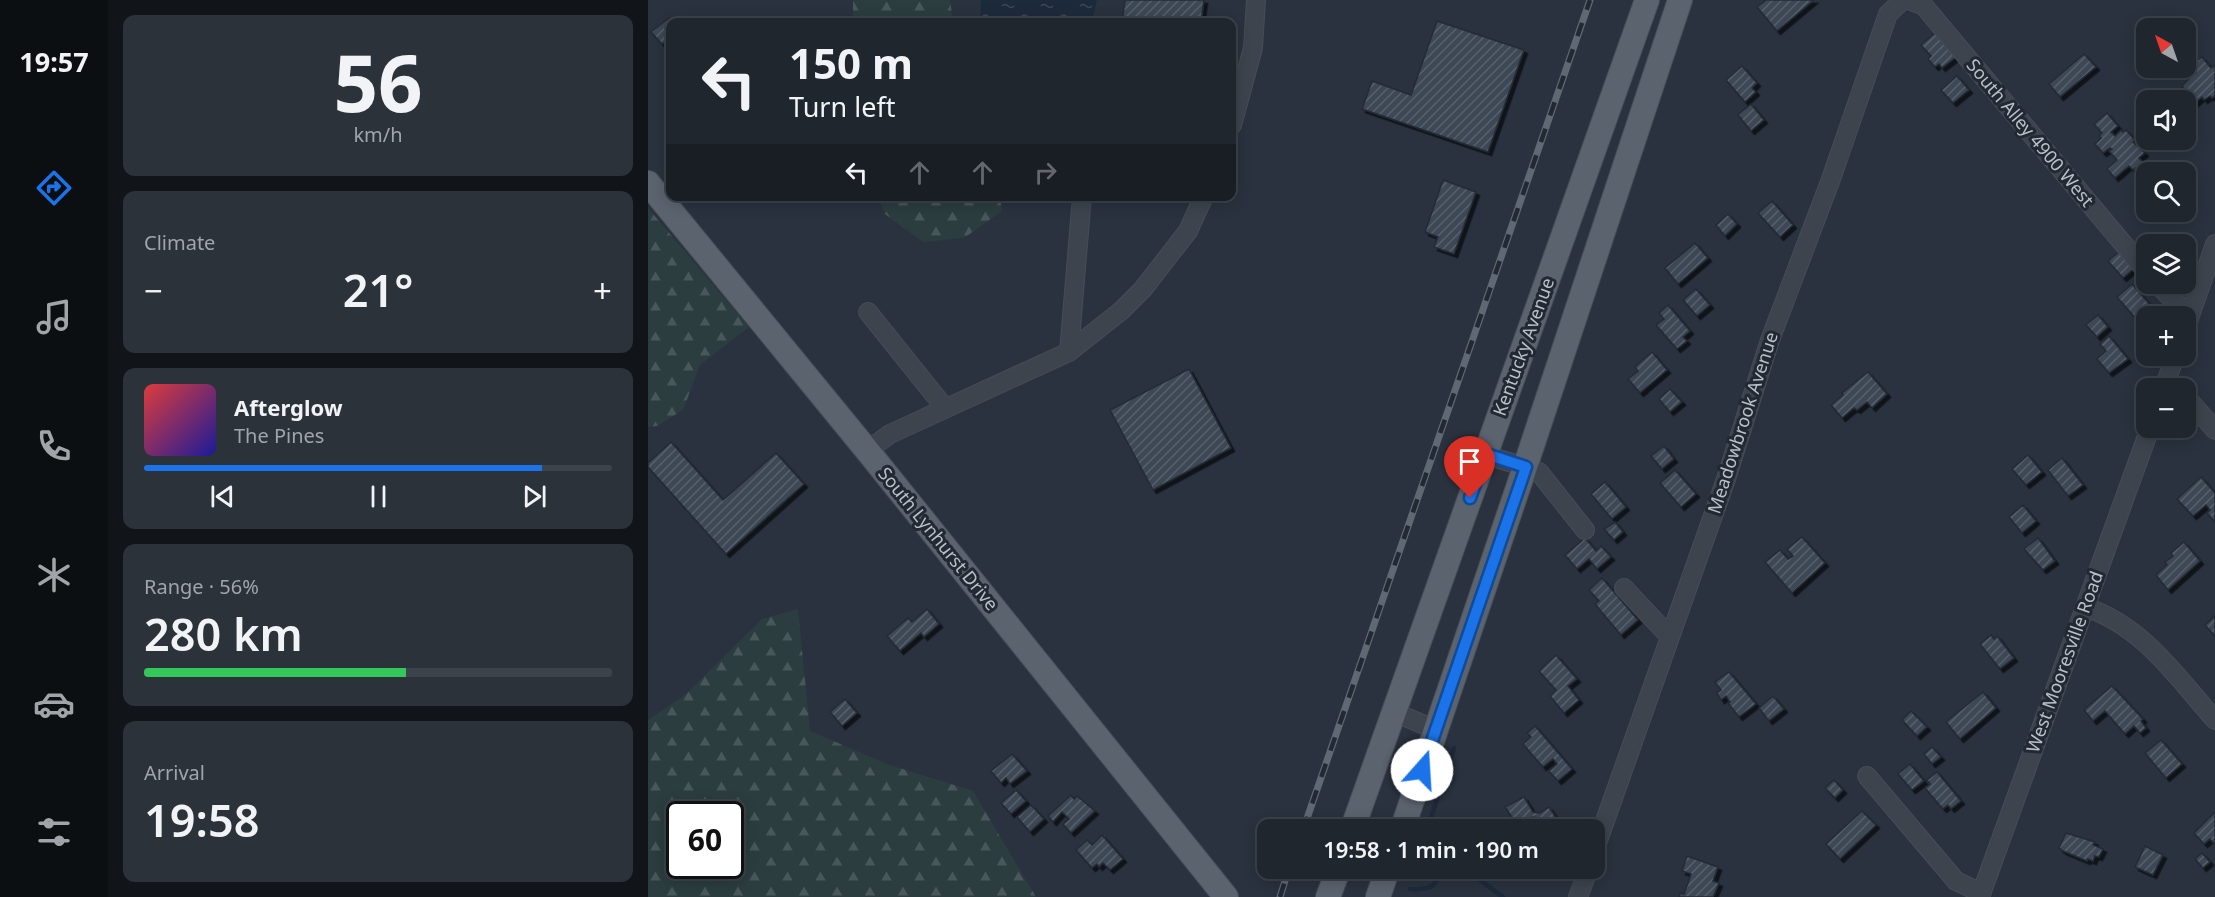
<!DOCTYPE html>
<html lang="en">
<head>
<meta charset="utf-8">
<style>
  :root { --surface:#1f262e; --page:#2c323a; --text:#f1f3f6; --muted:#a1a5aa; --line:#3c434a; --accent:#1a73e8 }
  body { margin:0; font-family:"Noto Sans",sans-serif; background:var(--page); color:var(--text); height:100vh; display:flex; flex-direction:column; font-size:22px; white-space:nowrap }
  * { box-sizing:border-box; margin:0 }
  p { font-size:20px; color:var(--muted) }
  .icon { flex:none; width:33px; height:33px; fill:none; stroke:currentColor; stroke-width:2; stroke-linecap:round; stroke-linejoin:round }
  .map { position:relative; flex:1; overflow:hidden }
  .sheet { display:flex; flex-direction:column; gap:15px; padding:15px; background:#111519; width:540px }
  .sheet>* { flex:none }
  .top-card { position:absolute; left:18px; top:18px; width:570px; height:183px; border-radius:12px; box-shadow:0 3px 15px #0003,0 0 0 2px var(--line); background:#1f262e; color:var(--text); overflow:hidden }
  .needle { width:39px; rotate:320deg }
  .fabs { position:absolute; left:1488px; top:18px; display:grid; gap:12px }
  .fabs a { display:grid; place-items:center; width:60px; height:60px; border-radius:12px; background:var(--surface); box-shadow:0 3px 15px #0003,0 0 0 2px var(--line); font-size:30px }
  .speed { position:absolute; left:18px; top:801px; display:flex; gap:12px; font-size:30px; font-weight:700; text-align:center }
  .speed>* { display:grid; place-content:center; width:78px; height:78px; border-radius:50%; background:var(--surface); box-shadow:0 3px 15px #0003,0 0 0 2px var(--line); line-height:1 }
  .speed .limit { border:3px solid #111; border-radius:9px; background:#fff; color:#111 }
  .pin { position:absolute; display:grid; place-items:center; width:51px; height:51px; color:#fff; margin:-62px -26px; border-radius:50% 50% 50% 0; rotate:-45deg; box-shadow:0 0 6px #0007 }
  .pin .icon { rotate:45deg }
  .me { position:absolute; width:66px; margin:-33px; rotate:19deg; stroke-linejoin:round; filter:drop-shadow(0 0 4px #0008) }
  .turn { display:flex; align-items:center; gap:21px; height:126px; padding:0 24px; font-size:27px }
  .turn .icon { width:78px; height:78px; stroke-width:2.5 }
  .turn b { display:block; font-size:42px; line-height:51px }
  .lanes { display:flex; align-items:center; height:57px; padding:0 24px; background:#0003; justify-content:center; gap:30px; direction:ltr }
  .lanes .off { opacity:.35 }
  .big { font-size:45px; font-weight:600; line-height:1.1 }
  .sheet .widget { flex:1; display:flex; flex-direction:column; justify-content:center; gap:9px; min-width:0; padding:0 21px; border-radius:12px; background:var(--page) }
  .sheet .dial { align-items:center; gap:0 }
  .dial b { font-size:78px; line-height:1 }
  .song { display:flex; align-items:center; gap:18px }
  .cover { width:72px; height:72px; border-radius:9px; background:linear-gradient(135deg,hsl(0 70% 55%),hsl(240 70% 35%)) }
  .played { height:6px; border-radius:3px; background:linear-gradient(90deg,var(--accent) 85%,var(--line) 85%) }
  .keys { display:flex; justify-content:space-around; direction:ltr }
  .heat { display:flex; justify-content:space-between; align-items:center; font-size:33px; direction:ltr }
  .charge { height:9px; border-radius:4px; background:linear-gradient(90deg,#34c759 56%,var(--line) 0) }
  .trip { position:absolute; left:609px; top:819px; width:348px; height:60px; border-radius:12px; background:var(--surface); box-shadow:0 3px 15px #0003,0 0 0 2px var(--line); font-weight:600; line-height:60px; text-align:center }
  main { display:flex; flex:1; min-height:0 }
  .dock { display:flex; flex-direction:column; width:108px; justify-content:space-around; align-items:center; background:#0c0f12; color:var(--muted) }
  .dock .icon { width:42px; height:42px }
  .dock .selected { color:var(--accent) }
  .dock b { font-size:27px; color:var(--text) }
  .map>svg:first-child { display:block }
  .forest { fill:url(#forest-firs); fill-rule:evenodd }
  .water { fill:url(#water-ripples) }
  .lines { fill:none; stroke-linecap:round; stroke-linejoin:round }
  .stream { stroke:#1d2a3b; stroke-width:4.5 }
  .building { fill:url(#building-hatch); stroke:#242b35; stroke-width:1.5; filter:url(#shadow) }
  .minor-casing { stroke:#464d57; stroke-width:20 }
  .major-casing { stroke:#464d57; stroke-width:26 }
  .minor { stroke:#3d444e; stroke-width:18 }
  .major { stroke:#5b636e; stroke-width:24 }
  .rail-casing { stroke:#5f6974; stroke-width:7 }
  .rail { stroke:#222933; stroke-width:4.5; stroke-dasharray:14; stroke-linecap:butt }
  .route-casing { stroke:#114b97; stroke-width:15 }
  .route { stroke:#1a73e8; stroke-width:10 }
  .labels { text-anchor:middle; stroke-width:6; stroke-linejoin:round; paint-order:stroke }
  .street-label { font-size:18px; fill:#b9c0c9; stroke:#222933 }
</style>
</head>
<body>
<main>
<nav class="dock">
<b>19:57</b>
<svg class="icon selected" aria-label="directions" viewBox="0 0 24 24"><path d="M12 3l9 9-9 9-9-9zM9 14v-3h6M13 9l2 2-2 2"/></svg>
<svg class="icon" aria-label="music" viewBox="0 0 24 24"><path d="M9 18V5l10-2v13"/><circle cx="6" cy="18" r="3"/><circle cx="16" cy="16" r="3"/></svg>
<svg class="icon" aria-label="phone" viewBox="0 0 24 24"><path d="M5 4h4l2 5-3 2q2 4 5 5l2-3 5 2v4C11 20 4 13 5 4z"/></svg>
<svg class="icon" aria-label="climate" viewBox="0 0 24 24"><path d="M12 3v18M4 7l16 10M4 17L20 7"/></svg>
<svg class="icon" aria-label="car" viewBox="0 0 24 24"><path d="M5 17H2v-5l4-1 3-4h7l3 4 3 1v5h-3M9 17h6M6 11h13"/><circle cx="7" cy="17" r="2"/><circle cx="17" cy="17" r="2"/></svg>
<svg class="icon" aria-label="filters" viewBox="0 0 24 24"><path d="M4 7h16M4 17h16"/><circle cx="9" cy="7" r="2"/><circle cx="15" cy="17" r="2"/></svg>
</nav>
<section class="sheet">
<div class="widget dial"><b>56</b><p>km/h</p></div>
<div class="widget"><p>Climate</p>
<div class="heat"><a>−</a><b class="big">21°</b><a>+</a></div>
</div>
<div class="widget">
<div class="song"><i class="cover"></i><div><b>Afterglow</b><p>The Pines</p></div></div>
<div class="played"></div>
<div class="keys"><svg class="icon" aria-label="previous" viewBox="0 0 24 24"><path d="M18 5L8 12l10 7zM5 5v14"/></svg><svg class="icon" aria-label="pause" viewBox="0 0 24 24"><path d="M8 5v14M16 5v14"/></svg><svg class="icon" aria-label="next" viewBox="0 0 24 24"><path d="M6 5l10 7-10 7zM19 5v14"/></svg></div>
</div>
<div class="widget"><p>Range · 56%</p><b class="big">280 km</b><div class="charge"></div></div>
<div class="widget"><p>Arrival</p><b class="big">19:58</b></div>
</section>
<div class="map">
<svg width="1567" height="897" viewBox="0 0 1567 897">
  <defs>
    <pattern id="forest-firs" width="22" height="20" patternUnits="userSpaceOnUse" patternTransform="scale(1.5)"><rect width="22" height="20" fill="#2b3d3f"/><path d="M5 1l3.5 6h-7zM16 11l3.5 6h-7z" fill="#485759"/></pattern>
    <pattern id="water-ripples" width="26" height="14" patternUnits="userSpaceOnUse" patternTransform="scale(1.5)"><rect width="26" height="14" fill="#1d2a3b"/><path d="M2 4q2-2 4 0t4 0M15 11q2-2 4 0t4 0" fill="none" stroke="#3c4756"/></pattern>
    <pattern id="building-hatch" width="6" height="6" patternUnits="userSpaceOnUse" patternTransform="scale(1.5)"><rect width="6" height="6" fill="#3c4754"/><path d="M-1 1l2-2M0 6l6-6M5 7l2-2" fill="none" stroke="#56606b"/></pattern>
    <filter id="shadow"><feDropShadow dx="3.5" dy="3.5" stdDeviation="0" flood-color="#0009"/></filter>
  </defs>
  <rect width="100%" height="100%" fill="#29323e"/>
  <g class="forest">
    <polygon points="205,0 302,0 305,22 205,22"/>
    <polygon points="230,197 352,197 354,211 316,238 275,242 237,214"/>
    <polygon points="0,208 101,327 52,365 35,410 9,426 0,427"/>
    <path d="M150 609 162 731 239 764 325 791 388 897H0V720L37 695 114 619ZM32 814H82V866H32Z"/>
  </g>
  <polygon class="water" points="333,0 449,0 444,22 332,22"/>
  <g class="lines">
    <g class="stream">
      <polyline points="779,830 806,748"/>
      <polyline points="774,868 803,877 815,875 828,877 855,897"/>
      <path d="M762 889C768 890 782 889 786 884 788 881 789 877 790 874"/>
    </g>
  </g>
  <g class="building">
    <polygon points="477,0 556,0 553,22 474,22"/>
    <polygon points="1118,0 1166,0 1129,31 1109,7"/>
    <polygon points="21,18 25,22 22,22 22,50 16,43 14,44 3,32"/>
    <polygon points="789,21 876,50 840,152 714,109 724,81 763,95"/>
    <polygon points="1287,33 1308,57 1294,68 1291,64 1287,67 1280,59 1283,56 1273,45"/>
    <polygon points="1436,54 1448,67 1412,97 1401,84"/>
    <polygon points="1554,57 1563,68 1566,66 1567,67 1567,96 1564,98 1562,96 1556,100 1554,97 1547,103 1534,86 1548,72 1543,65"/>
    <polygon points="1094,66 1109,83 1104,88 1108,92 1097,102 1078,80"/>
    <polygon points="1309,76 1321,90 1305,103 1293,90"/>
    <polygon points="1103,104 1116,120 1103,131 1090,115"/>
    <polygon points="1459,113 1470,126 1463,132 1467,136 1473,130 1475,132 1478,130 1487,140 1485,142 1497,153 1491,158 1495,162 1485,170 1481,166 1467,178 1459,169 1469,160 1461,151 1464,149 1462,148 1455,153 1447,144 1453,138 1451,136 1454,133 1446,124"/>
    <polygon points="795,180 828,192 806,254 786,247 790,237 777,232"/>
    <polygon points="1124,201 1145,225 1132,237 1110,213"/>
    <polygon points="1080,214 1089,224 1077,236 1068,225"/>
    <polygon points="1047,243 1060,258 1030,284 1017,268"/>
    <polygon points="1473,250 1488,267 1475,278 1460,261"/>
    <polygon points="1484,284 1505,308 1490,321 1469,297"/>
    <polygon points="1048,289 1062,305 1049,316 1035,300"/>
    <polygon points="1020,305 1042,331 1035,337 1039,341 1029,349 1008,325 1016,319 1011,313"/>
    <polygon points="1450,315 1460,327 1449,337 1438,325"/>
    <polygon points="1461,336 1480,359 1461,373 1449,359 1458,351 1452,344"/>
    <polygon points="1004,352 1019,370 992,393 980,379 990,371 987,367"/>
    <polygon points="541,369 583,448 505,490 462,410"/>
    <polygon points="1220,372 1239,394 1224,408 1219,402 1209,410 1206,408 1194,418 1183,405 1195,395 1194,393"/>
    <polygon points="1022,389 1034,402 1022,412 1011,399"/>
    <polygon points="23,442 75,500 128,453 156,484 78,554 0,467 0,463"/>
    <polygon points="1016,446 1026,459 1014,469 1003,456"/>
    <polygon points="1380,455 1394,472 1378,485 1364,469"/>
    <polygon points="1414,458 1435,485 1420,496 1400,470"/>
    <polygon points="1027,470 1048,494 1033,507 1012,483"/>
    <polygon points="1553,477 1567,493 1567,522 1559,513 1562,510 1558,505 1545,516 1529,499"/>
    <polygon points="957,482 978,507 964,519 943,494"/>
    <polygon points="1375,505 1388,521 1374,533 1361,517"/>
    <polygon points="967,522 975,532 966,540 956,529"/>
    <polygon points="1154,537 1177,563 1144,593 1117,562 1132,550 1140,559 1145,556 1139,549"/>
    <polygon points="937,538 948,551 953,546 963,557 949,569 941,559 929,569 917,555"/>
    <polygon points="1390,538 1407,561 1395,570 1376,549"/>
    <polygon points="1536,542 1552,561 1520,590 1508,575 1519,565 1517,562 1525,556 1523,553"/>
    <polygon points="954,578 990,620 973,635 947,604 951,601 941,590"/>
    <polygon points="279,609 291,624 276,637 273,633 252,651 239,636 260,618 264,622"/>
    <polygon points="1567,616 1567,636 1557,625"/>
    <polygon points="1343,635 1346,639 1349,636 1366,658 1352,669 1332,644"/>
    <polygon points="908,655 929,679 920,686 931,700 916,713 902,696 908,690 891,671"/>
    <polygon points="1081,672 1108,704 1091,717 1080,703 1082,702 1078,696 1073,700 1069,693 1073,690 1067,682"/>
    <polygon points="1464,686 1495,719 1493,721 1498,728 1492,733 1486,726 1477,734 1457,711 1445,721 1436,710"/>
    <polygon points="1335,692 1348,708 1312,739 1298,722"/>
    <polygon points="1125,696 1136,709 1121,721 1111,708"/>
    <polygon points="197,699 209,713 194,726 182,712"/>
    <polygon points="1263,711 1279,727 1269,736 1254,720"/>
    <polygon points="887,726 924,769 910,781 901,771 909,764 905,759 895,767 875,744 883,737 879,733"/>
    <polygon points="1513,740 1534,764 1518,778 1497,753"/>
    <polygon points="1284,747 1293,757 1284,764 1276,754"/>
    <polygon points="364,754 379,771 362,784 358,778 353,783 343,771"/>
    <polygon points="1262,764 1276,781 1264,790 1250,774"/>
    <polygon points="1289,772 1313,801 1303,809 1300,805 1295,809 1277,788 1282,784 1279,780"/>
    <polygon points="1186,780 1195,790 1187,798 1177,788"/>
    <polygon points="368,790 378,801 363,814 353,803"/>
    <polygon points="423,795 426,799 429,796 447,811 423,833 415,824 421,819 414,812 405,822 400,816"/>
    <polygon points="876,797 885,812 892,813 901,807 911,822 898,829 891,818 884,817 869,825 857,807"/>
    <polygon points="383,805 396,819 382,832 369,817"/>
    <polygon points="1214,811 1228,825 1192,859 1178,844"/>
    <polygon points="1567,812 1567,845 1562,839 1556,844 1546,833"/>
    <polygon points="1418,833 1447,842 1445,845 1455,849 1451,857 1447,856 1445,861 1440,859 1439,861 1415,851 1411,848"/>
    <polygon points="454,835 475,859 462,870 455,863 451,867 449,864 444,868 428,850 439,840 444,845"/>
    <polygon points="1497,846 1515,855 1505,875 1487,867"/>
    <polygon points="1554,853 1562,862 1555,868 1547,859"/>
    <polygon points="1039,856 1070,867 1065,881 1071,883 1065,897 1031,897 1032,893 1036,894 1043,874 1034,871"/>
  </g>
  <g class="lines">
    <g class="minor-casing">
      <g id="minor">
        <polyline points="1261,0 1276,6 1498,271"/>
        <polyline points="584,125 605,48 608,0"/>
        <polyline points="1509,284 1528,303 1543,312"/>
        <polyline points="220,312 297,408"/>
        <polyline points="1538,327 1567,244"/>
        <polyline points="421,352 473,311 495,289 540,231 556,196"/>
        <polyline points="1516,388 1527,356"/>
        <polyline points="1538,397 1567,430"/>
        <polyline points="219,451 242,434 421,352 434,196"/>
        <polyline points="838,455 877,467"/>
        <polyline points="891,472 937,530"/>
        <polyline points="976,588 1021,636"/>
        <path d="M1437 607C1495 626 1529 677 1567 720"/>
        <polyline points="746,712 788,730"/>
        <polyline points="1219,776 1308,881 1333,893"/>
        <polyline points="946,852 1078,479 1122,340 1183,179 1240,14 1255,0"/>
        <polyline points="930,897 941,868"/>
        <polyline points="1332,897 1502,428"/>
      </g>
    </g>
    <g class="major-casing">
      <g id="major">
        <polyline points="0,183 222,454 578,897"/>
        <polyline points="704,830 999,0"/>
        <polyline points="754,830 877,467 1032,0"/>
        <polyline points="680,897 691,868"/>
        <polyline points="730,897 740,868"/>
      </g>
    </g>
    <use href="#minor" class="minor"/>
    <use href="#major" class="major"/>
    <g class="rail-casing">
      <g id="rail">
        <polyline points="655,830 942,0"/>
        <polyline points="632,897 641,868"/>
      </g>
    </g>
    <use href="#rail" class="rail"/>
  </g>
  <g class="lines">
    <g class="route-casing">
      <polyline id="route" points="774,770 878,467 838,454 822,498"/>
    </g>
    <use href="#route" class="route"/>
  </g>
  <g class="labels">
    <g class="street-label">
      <text transform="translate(1382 133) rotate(50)" y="6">South Alley 4900 West</text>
      <text transform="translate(876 347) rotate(-70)" y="6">Kentucky Avenue</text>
      <text transform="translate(1095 423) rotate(-72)" y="6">Meadowbrook Avenue</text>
      <text transform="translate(290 539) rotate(51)" y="6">South Lynhurst Drive</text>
      <text transform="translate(1417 662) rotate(-70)" y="6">West Mooresville Road</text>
    </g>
  </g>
</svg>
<div class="fabs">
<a><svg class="needle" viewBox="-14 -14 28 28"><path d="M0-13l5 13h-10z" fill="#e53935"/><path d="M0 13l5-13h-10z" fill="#a1a5aa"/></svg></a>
<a><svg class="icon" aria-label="sound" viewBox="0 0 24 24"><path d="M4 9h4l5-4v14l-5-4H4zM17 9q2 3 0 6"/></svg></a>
<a><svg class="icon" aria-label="search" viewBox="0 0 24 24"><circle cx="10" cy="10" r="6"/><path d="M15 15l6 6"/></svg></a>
<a><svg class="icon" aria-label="layers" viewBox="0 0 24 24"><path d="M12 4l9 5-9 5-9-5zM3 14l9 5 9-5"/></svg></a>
<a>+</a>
<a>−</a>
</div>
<div class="speed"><div class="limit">60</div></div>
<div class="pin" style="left:822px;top:498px;background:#d93025"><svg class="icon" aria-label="arrive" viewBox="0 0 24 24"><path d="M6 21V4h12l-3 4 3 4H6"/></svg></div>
<svg class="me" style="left:774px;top:770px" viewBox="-20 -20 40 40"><circle r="19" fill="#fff"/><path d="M0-13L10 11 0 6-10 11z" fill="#1a73e8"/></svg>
<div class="trip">19:58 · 1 min · 190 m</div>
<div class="top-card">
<div class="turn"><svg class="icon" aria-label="left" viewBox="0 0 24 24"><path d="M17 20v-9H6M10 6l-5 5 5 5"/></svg><div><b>150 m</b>Turn left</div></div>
<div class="lanes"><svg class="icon" aria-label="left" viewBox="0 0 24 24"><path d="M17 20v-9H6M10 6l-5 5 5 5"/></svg><svg class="icon off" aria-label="ahead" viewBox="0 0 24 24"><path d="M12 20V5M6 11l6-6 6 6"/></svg><svg class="icon off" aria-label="ahead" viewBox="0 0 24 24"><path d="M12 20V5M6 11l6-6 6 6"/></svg><svg class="icon off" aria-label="right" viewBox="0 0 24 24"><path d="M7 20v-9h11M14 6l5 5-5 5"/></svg></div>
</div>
</div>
</main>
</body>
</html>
